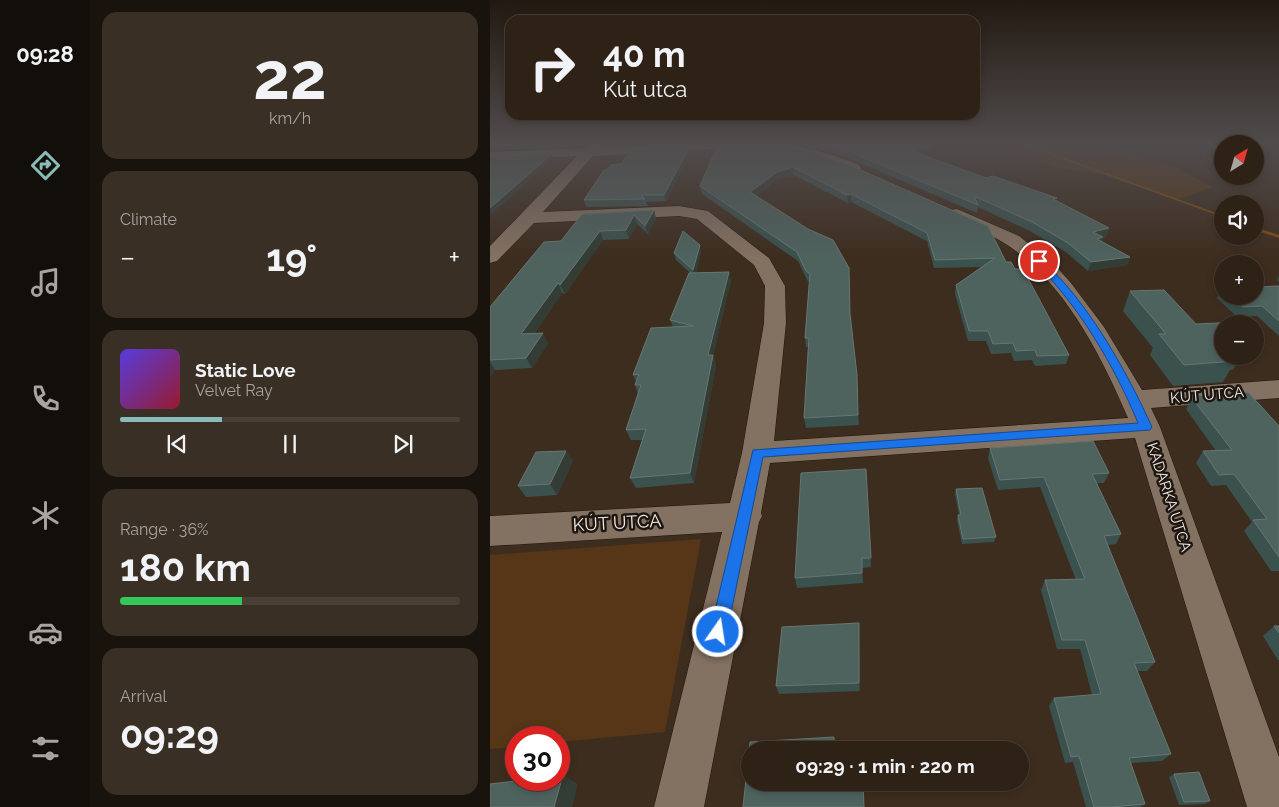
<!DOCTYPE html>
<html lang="en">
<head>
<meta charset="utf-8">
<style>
  :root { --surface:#2e2217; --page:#3a2f24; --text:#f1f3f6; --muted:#a7a4a1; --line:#493f36; --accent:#8bbbb9 }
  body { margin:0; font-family:Raleway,sans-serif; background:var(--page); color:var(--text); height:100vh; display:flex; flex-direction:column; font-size:19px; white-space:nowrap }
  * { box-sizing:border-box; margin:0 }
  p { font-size:16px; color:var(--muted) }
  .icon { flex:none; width:28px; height:28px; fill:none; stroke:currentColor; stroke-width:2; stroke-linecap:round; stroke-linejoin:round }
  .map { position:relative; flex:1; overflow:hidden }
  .drawer { display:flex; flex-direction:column; gap:12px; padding:12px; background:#19130d; width:400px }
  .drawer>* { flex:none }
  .guide { position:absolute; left:15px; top:15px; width:475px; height:105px; border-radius:15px; box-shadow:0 2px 8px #0003,0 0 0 1px var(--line); background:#2e2217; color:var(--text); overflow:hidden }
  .needle { width:32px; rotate:37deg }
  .fabs { position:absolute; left:724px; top:135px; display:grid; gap:10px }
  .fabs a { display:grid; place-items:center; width:50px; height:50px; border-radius:50%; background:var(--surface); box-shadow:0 2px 8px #0003,0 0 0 1px var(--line); font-size:25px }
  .speed { position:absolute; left:15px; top:726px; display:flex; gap:10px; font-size:25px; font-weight:700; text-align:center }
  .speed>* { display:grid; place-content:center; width:65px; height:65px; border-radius:50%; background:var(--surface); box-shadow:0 2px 8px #0003,0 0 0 1px var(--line); line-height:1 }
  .speed .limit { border:8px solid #d22; background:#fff; color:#111 }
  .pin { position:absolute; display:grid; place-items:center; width:42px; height:42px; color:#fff; margin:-21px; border:2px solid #fff; border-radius:50%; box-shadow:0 1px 5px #0007 }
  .me { position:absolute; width:55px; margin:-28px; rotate:13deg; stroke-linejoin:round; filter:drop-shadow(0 0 4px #0008) }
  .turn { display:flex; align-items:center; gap:18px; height:105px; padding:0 15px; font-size:22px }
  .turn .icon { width:65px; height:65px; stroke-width:2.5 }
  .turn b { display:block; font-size:35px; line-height:42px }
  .big { font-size:38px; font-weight:700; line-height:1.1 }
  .drawer .tile { flex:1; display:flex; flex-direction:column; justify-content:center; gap:8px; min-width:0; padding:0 18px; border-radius:15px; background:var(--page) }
  .drawer .dial { align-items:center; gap:0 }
  .dial b { font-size:65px; line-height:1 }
  .song { display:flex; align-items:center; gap:15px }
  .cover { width:60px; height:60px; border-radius:8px; background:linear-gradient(135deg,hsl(250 70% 55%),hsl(350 70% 35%)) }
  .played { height:5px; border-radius:2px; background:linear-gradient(90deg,var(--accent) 30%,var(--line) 30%) }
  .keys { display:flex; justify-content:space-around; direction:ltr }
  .heat { display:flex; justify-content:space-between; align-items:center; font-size:28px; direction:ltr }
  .charge { height:8px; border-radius:4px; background:linear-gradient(90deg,#34c759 36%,var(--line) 0) }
  .trip { position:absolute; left:251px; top:741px; width:288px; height:50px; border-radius:25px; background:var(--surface); box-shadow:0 2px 8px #0003,0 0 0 1px var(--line); font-weight:700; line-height:50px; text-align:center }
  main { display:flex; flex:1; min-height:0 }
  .dock { display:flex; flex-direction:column; width:90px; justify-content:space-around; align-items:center; background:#120e09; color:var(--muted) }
  .dock .icon { width:35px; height:35px }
  .dock .active { color:var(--accent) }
  .dock b { font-size:22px; color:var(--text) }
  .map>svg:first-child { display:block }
  .green { fill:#563617 }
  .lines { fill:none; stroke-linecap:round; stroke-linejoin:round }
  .stream { fill:#814b11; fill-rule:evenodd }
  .street-casing { stroke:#231508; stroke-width:1 }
  .street { fill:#837162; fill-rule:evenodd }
  .wall { fill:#3a514e }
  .shaded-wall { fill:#333c35 }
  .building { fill:#4e625e; stroke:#677772 }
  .route { fill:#1a73e8; stroke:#114b97 }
  .labels { text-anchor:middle; stroke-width:5; stroke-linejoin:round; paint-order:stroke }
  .street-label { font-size:15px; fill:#f2e8df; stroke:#1e1711 }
  .near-street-label { font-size:18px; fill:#f2e8df; stroke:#1e1711 }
</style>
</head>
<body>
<main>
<nav class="dock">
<b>09:28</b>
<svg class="icon active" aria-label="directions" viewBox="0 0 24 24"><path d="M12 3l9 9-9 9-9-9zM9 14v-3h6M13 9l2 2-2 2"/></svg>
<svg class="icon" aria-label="music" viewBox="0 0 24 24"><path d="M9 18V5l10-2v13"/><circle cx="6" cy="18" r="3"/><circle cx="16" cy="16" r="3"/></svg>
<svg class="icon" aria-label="phone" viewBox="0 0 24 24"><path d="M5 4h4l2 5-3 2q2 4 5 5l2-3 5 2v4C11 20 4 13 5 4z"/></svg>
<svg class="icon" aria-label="climate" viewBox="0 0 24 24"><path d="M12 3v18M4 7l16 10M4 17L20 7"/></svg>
<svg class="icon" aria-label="car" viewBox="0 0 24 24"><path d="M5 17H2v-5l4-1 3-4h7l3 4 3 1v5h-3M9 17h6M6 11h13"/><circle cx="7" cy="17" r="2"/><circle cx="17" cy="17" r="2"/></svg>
<svg class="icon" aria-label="filters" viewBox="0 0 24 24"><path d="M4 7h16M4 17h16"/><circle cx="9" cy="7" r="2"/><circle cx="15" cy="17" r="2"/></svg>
</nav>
<section class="drawer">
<div class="tile dial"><b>22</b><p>km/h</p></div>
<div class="tile"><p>Climate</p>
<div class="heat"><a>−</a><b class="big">19°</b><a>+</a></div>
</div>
<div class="tile">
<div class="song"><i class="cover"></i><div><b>Static Love</b><p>Velvet Ray</p></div></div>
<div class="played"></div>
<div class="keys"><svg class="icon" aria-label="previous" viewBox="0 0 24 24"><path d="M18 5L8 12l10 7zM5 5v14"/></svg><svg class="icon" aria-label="pause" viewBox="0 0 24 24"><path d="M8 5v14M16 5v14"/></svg><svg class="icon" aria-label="next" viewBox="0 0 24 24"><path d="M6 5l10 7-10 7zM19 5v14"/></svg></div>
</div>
<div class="tile"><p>Range · 36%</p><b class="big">180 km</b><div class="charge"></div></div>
<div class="tile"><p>Arrival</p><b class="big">09:29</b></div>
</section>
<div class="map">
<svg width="789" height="807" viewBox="0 0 789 807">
  <rect width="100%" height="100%" fill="#3d2d1f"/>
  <g class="green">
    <polygon points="490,144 608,144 643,156 673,163 690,169 722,187 687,200 614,175 565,167"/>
    <polygon points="211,539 175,732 69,742 69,738 26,738 26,747 0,749 0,555"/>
  </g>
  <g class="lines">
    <g class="stream">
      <polygon points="532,144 536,144 732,215 732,217"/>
      <polygon points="765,227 789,235 789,238 765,230"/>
    </g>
    <g class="street-casing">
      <g id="street">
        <path d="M99 144H110V147L175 144H242L236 148 103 156 53 212 189 206 218 211 279 258 295 286 296 323 284 441 638 418C612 358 579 291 526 251 507 236 483 228 461 218L459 214 461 210 467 209 529 236 563 263 581 283 614 327 652 390 789 380V398L661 408 670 427 789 757V807H757L645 438 280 463 271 513 272 516 269 522 214 807H164L232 532 0 546V516L240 503 252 453 274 323 275 286 264 265 207 219 189 216 44 223 7 261 0 263V246L87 156 0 160V152L95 148Z"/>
        <path d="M276 144C311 144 336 152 369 165L371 168 369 171H359L322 156 277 147Z"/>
      </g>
    </g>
    <use href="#street" class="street"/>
  </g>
  <g class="wall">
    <polygon points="0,144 79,144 76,147 0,151"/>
    <polygon points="222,144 283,144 516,262 525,269 579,355 576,364 545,366 542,360 524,361 521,353 501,354 496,341 478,341 465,294 466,285 491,267 444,268 437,241 361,202 358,203 304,175 288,179 266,196 361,316 367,385 369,425 316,428 314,418 318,347 316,347 315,338 319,282 317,280 308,261 212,194 210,186 225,151 223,151"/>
    <polygon points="307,144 437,144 442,153 433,155 496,178 566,201 617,236 613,237 611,241 640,257 637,265 598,271 576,252 540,231 488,207 487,213 359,158"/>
    <polygon points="200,146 201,152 176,201 156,202 158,206 96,207 94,200 117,169 131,164"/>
    <polygon points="164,210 166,219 158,234 147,224 139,239 113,240 75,294 72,293 44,334 58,343 42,368 5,370 0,377 0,307 71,241 92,214"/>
    <polygon points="211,252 206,273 239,272 241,281 223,355 226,365 204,483 146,488 140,478 152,440 141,440 136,430 148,394 145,385 146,381 143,375 183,327 180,320 200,273 186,260 184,253"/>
    <polygon points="789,276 789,282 787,280"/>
    <polygon points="789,286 789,336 767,316 747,317 727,298 732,288 732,296 765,296"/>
    <polygon points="640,291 706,324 732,324 732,356 758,356 755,361 748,361 743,370 740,370 733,382 683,386 660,355 663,348 633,311"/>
    <polygon points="705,396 789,426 789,571 781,571 754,531 762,522 736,485 721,486 706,463 713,451 726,451 696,409 702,398 704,398"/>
    <polygon points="500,448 619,473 614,483 607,483 631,534 626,544 618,545 665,662 657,671 647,671 681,754 672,761 641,763 655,804 650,807 596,807 583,762 575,763 559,706 564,698 602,695 590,649 567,649 551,590 555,580 586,580 550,487 508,490 498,458"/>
    <polygon points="83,461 67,495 36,497 28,486"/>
    <polygon points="376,469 381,567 372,568 373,583 307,588 305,578"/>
    <polygon points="466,489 506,537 504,542 472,544 467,520 468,515 469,515 465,494"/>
    <polygon points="369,623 370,691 289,694 286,686"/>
    <polygon points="784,626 789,626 789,660 788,660 773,636"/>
    <polygon points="684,774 720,801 715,804 689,805 679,777"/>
  </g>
  <g class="shaded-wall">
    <polygon points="200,146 201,152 176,201 174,195"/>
    <polygon points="443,146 442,153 422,158 422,151"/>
    <polygon points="62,154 63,159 0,216 0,208"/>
    <polygon points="303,167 304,175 288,179 261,200 260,192 287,172"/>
    <polygon points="361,194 361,202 358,203 357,195"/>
    <polygon points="164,210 166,219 158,234 155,226"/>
    <polygon points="144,215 147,224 139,239 136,230"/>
    <polygon points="619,228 617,236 613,237 610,246 603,232"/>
    <polygon points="110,231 113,240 75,294 70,285"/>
    <polygon points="210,245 211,252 205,278 203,270"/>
    <polygon points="640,257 637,265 598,271 601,262"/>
    <polygon points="239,272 241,281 223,355 226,365 204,483 200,473 218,355"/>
    <polygon points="68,283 72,293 37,344 31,334"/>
    <polygon points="53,333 58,343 42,368 36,358"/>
    <polygon points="0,362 5,370 0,377"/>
    <polygon points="76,451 83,461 67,495 60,484"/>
    <polygon points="369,623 369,632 370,691 369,683"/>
    <polygon points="344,737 347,747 347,750 344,750"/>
    <polygon points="73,775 88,784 82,807 64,807"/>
    <polygon points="373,782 374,782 374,807"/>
  </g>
  <g class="building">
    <polygon points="0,144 47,144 0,146"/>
    <polygon points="222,144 283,144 328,154 359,165 498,226 516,262 521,262 525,269 533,269 579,355 547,356 545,350 526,351 523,343 503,344 498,331 479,331 466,285 505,258 445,260 437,233 361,194 357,195 303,167 287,172 260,192 318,229 343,240 359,268 360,314 367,375 368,415 314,418 319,338 315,338 320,274 316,271 307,252 210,186 227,146"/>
    <polygon points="331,144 437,144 443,146 422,151 496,178 503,176 567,198 563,199 619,228 603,232 613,237 607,239 640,257 601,262 578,243 542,222 484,196 488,205 358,151"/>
    <polygon points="200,146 174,195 151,195 155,199 94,200 114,170 117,169 121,165 131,164 141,150"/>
    <polygon points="62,154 0,208 0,157"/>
    <polygon points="164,210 155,226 144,215 136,230 110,231 70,285 68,283 31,334 53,333 36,358 0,360 0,307 54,242 71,241 92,214"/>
    <polygon points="193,231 210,245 203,270 184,253"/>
    <polygon points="239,272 218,355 223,355 200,473 140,478 156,429 136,430 151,385 145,385 149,374 143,375 161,328 203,326 180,320 199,273"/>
    <polygon points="789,286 789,321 772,306 753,307 741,296 765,296 765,287"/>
    <polygon points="674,290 706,324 748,322 750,324 732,324 732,356 740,356 745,361 694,365 669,334 676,334 640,291"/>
    <polygon points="758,392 789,426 789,557 763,520 777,519 744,474 729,475 713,451 742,450 702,398 707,398 705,396"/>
    <polygon points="603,441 619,473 602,474 631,534 614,536 665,662 644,663 681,754 639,758 655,804 621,807 604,807 589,756 581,757 564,698 611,694 595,640 572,640 555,580 595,579 554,477 510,480 500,448"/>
    <polygon points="76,451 60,484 28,486 46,452"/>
    <polygon points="376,469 381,558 372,558 372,573 305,578 311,473"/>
    <polygon points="492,488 506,537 473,539 468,515 471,515 466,489"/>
    <polygon points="369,623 369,683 286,686 292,627"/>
    <polygon points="784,626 789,626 789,633"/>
    <polygon points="344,737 344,750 260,750 260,782 373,782 374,807 253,807 260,742"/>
    <polygon points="709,772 720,801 694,802 684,774"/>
    <polygon points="73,775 64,807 0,807 0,784 35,780 69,780 69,776"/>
  </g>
  <linearGradient id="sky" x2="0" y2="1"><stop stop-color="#221911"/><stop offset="0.56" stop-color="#514c4d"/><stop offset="1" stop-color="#514c4d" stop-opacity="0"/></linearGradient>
  <rect width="789" height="257" fill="url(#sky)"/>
  <path class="route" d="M549 259C555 261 559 267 563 271 603 311 639 376 662 427L660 430 273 457 237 632 234 638 228 641 223 638 220 632 263 450 648 423C624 365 590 308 546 263L545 261Z"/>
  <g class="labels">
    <g class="street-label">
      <text transform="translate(717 395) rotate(-5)" y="5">KÚT UTCA</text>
      <text transform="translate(679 497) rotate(72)" y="5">KADARKA UTCA</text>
    </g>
    <g class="near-street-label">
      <text transform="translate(127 523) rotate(-3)" y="6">KÚT UTCA</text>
    </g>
  </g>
</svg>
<div class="fabs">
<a><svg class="needle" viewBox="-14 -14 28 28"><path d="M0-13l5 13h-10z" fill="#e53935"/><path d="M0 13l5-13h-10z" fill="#a7a4a1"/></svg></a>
<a><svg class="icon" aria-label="sound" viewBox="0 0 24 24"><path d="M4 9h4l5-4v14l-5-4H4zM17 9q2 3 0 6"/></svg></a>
<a>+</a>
<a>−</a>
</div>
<div class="speed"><div class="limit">30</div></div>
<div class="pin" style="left:549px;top:261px;background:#d93025"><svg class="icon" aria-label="arrive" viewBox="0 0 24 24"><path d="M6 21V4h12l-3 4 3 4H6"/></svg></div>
<svg class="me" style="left:228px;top:632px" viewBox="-20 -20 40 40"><circle r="17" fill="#1a73e8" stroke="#fff" stroke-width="3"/><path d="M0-11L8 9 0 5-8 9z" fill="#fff"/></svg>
<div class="trip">09:29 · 1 min · 220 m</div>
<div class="guide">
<div class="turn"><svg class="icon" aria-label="right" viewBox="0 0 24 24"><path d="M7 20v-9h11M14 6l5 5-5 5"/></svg><div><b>40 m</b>Kút utca</div></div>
</div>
</div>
</main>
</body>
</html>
